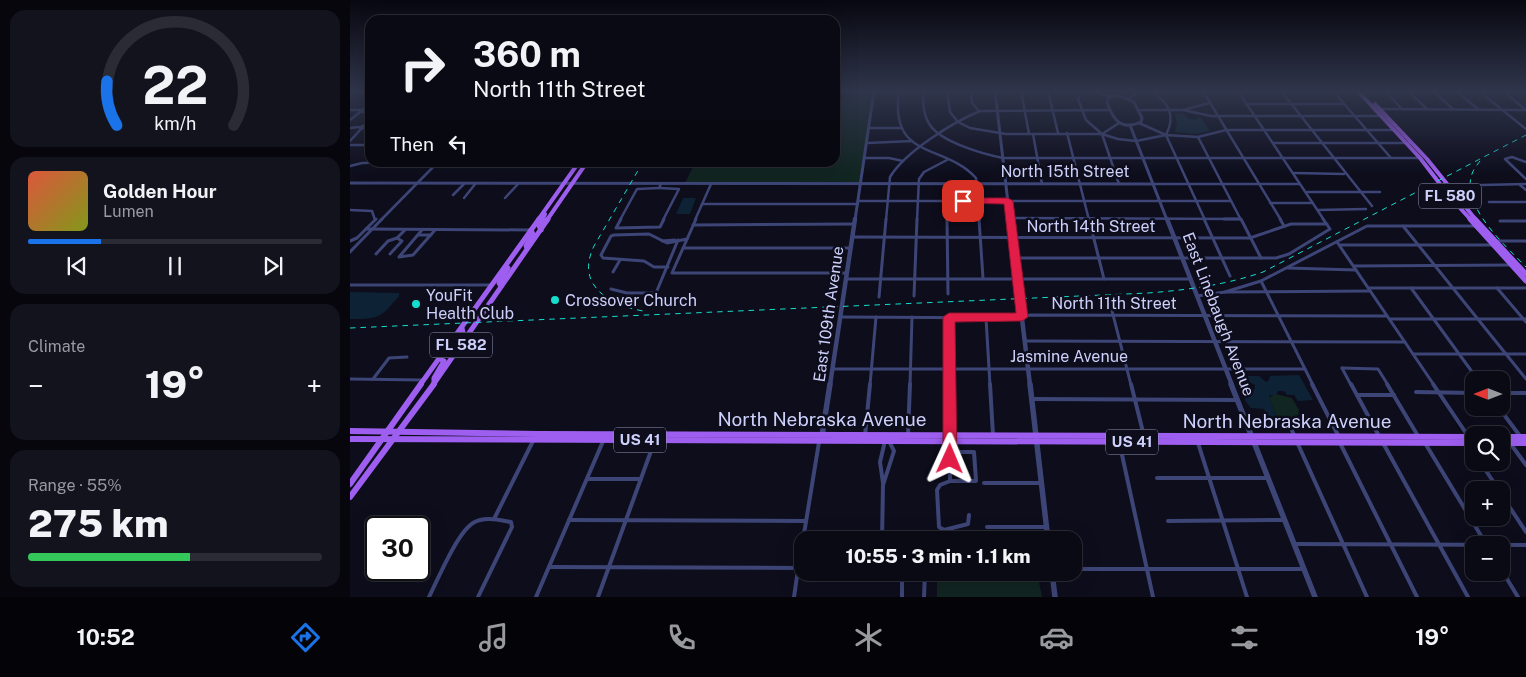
<!DOCTYPE html>
<html lang="en">
<head>
<meta charset="utf-8">
<style>
  :root { --surface:#0a0a15; --page:#13131e; --text:#f1f3f6; --muted:#999aa0; --line:#2a2b34; --accent:#1a73e8 }
  body { margin:0; font-family:"Public Sans",sans-serif; background:var(--page); color:var(--text); height:100vh; display:flex; flex-direction:column; font-size:19px; white-space:nowrap }
  * { box-sizing:border-box; margin:0 }
  p { font-size:16px; color:var(--muted) }
  .icon { flex:none; width:28px; height:28px; fill:none; stroke:currentColor; stroke-width:2; stroke-linecap:round; stroke-linejoin:round }
  .map { position:relative; flex:1; overflow:hidden }
  .sheet { display:flex; flex-direction:column; gap:10px; padding:10px; background:#06060c; width:350px }
  .sheet>* { flex:none }
  .guide { position:absolute; left:15px; top:15px; width:475px; height:152px; border-radius:15px; box-shadow:0 5px 20px #0002,0 0 0 1px var(--line); background:#0a0a15; color:var(--text); overflow:hidden }
  .needle { width:32px; rotate:270deg }
  .buttons { position:absolute; left:1115px; top:371px; display:grid; gap:10px }
  .buttons a { display:grid; place-items:center; width:45px; height:45px; border-radius:10px; background:var(--surface); box-shadow:0 5px 20px #0002,0 0 0 1px var(--line); font-size:25px }
  .speed { position:absolute; left:15px; top:516px; display:flex; gap:10px; font-size:25px; font-weight:700; text-align:center }
  .speed>* { display:grid; place-content:center; width:65px; height:65px; border-radius:50%; background:var(--surface); box-shadow:0 5px 20px #0002,0 0 0 1px var(--line); line-height:1 }
  .speed .limit { border:2px solid #111; border-radius:8px; background:#fff; color:#111 }
  .pin { position:absolute; display:grid; place-items:center; width:42px; height:42px; color:#fff; margin:-21px; border-radius:10px; box-shadow:0 2px 8px #0006 }
  .me { position:absolute; width:55px; margin:-28px; rotate:1deg; stroke-linejoin:round; filter:drop-shadow(0 0 4px #0008) }
  .turn { display:flex; align-items:center; gap:18px; height:105px; padding:0 25px; font-size:22px }
  .turn .icon { width:65px; height:65px; stroke-width:2.5 }
  .turn b { display:block; font-size:35px; line-height:42px }
  .then { display:flex; align-items:center; height:48px; padding:0 25px; background:#0003; gap:10px; font-size:19px }
  .big { font-size:38px; font-weight:800; line-height:1.1 }
  .sheet .card { flex:1; display:flex; flex-direction:column; justify-content:center; gap:8px; min-width:0; padding:0 18px; border-radius:15px; background:var(--page) }
  .sheet .dial { align-items:center; gap:0 }
  .dial svg { height:130px; overflow:visible; fill:none; stroke:var(--line); stroke-width:7; stroke-linecap:round; text-anchor:middle }
  .dial text { fill:var(--text); stroke:none }
  .song { display:flex; align-items:center; gap:15px }
  .cover { width:60px; height:60px; border-radius:8px; background:linear-gradient(135deg,hsl(10 70% 55%),hsl(70 70% 35%)) }
  .played { height:5px; border-radius:2px; background:linear-gradient(90deg,var(--accent) 25%,var(--line) 25%) }
  .keys { display:flex; justify-content:space-around; direction:ltr }
  .heat { display:flex; justify-content:space-between; align-items:center; font-size:28px; direction:ltr }
  .charge { height:8px; border-radius:4px; background:linear-gradient(90deg,#34c759 55%,var(--line) 0) }
  .trip { position:absolute; left:444px; top:531px; width:288px; height:50px; border-radius:15px; background:var(--surface); box-shadow:0 5px 20px #0002,0 0 0 1px var(--line); font-weight:800; line-height:50px; text-align:center }
  .dock { display:flex; height:80px; justify-content:space-around; align-items:center; background:#040408; color:var(--muted) }
  .dock .icon { width:35px; height:35px }
  .dock .active { color:var(--accent) }
  .dock b { font-size:22px; color:var(--text) }
  main { display:flex; flex:1; min-height:0 }
  .map>svg:first-child { display:block }
  .green { fill:#112521 }
  .water { fill:#0d2335 }
  .lines { fill:none; stroke-linecap:round; stroke-linejoin:round }
  .minor-far2 { stroke:#3d4577; stroke-width:2.5 }
  .minor-far1 { stroke:#3d4577; stroke-width:3 }
  .minor { stroke:#3d4577; stroke-width:4 }
  .tertiary-far2 { stroke:#3d4577; stroke-width:3 }
  .tertiary-far1 { stroke:#3d4577; stroke-width:4.5 }
  .tertiary { stroke:#3d4577; stroke-width:5.5 }
  .primary-far2 { stroke:#9e5ff0; stroke-width:4 }
  .primary-far1 { stroke:#9e5ff0; stroke-width:5 }
  .primary { stroke:#9e5ff0; stroke-width:6 }
  .rail { stroke:#15decc; stroke-width:1; stroke-dasharray:5.5 5; stroke-linecap:butt }
  .route { fill:#e11d48; stroke:#92132f }
  .poi-dot { fill:#15decc; stroke:#0d0d1c; stroke-width:2 }
  .labels { text-anchor:middle; stroke-width:5; stroke-linejoin:round; paint-order:stroke }
  .shield { fill:#0d0d1c; stroke:#9396b7; stroke-width:1 }
  .shield-label { font-size:15px; font-weight:bold; fill:#cdd0fa }
  .street-label { font-size:16px; fill:#cdd0fa; stroke:#0d0d1c }
  .poi-label { font-size:16px; fill:#cdd0fa; stroke:#0d0d1c; text-anchor:start }
  .near-street-label { font-size:19px; fill:#cdd0fa; stroke:#0d0d1c }
</style>
</head>
<body>
<main>
<section class="sheet">
<div class="card dial"><svg viewBox="0 0 100 80">
<path d="M14 69A42 42 0 1 1 86 69"/>
<path d="M14 69A42 42 0 0 1 8 42" stroke="#1a73e8"/>
<text x="50" y="56" font-size="32" font-weight="700">22</text>
<text x="50" y="72" font-size="11">km/h</text>
</svg></div>
<div class="card">
<div class="song"><i class="cover"></i><div><b>Golden Hour</b><p>Lumen</p></div></div>
<div class="played"></div>
<div class="keys"><svg class="icon" aria-label="previous" viewBox="0 0 24 24"><path d="M18 5L8 12l10 7zM5 5v14"/></svg><svg class="icon" aria-label="pause" viewBox="0 0 24 24"><path d="M8 5v14M16 5v14"/></svg><svg class="icon" aria-label="next" viewBox="0 0 24 24"><path d="M6 5l10 7-10 7zM19 5v14"/></svg></div>
</div>
<div class="card"><p>Climate</p>
<div class="heat"><a>−</a><b class="big">19°</b><a>+</a></div>
</div>
<div class="card"><p>Range · 55%</p><b class="big">275 km</b><div class="charge"></div></div>
</section>
<div class="map">
<svg width="1176" height="597" viewBox="0 0 1176 597">
  <rect width="100%" height="100%" fill="#0d0d1c"/>
  <g class="green">
    <polygon points="499,93 524,94 509,182 335,183 345,163 485,162 485,106"/>
    <polygon points="926,394 942,398 949,410 948,415 943,418 934,416 927,418 919,397"/>
    <polygon points="587,574 688,577 692,597 587,597"/>
  </g>
  <g class="water">
    <polygon points="825,113 834,114 839,119 846,120 848,117 852,119 860,131 846,134 825,132 827,123"/>
    <polygon points="333,198 346,198 340,214 326,214"/>
    <path d="M0 292 49 293V296C30 318 30 319 0 319Z"/>
    <polygon points="949,375 963,400 948,401 944,395 937,395 934,391 928,391 926,395 920,395 919,397 927,418 919,418 914,409 901,408 896,402 890,387 902,391 905,389 905,385 887,376 909,376 916,382 919,380 920,376"/>
  </g>
  <g class="lines">
    <g class="minor-far2">
      <path d="M549 91C539 161 595 143 626 178L629 220"/>
      <path d="M573 91C573 103 573 115 580 125 591 142 633 154 653 158H1069"/>
      <polyline points="597,91 600,112 608,122 620,128 656,134 752,134 768,139 786,141 816,135 848,137 876,130 1044,130"/>
      <polyline points="621,91 622,103 629,111"/>
      <polyline points="671,91 679,134"/>
      <polyline points="698,91 708,133"/>
      <polyline points="732,91 728,99 736,120 752,134 769,184"/>
      <polyline points="744,91 759,97"/>
      <path d="M801 91C819 103 826 115 816 135L855 220"/>
      <polyline points="852,91 1008,92"/>
      <polyline points="853,91 931,220"/>
      <polyline points="888,91 974,220"/>
      <polyline points="983,91 1041,158"/>
      <polyline points="1035,91 1052,109"/>
      <polyline points="1058,91 1077,109"/>
      <polyline points="1083,91 1103,109"/>
      <polyline points="1106,91 1128,109"/>
      <polyline points="1129,91 1176,129"/>
      <polyline points="1153,91 1176,110"/>
      <polyline points="932,92 1022,206"/>
      <polyline points="549,93 567,91"/>
      <polyline points="780,98 790,91"/>
      <polyline points="896,104 994,104"/>
      <polyline points="1030,109 1176,110"/>
      <polyline points="0,110 12,110"/>
      <polyline points="789,110 833,110 861,116 1031,116"/>
      <polyline points="833,110 859,103"/>
      <polyline points="11,112 20,112"/>
      <polyline points="0,120 20,104"/>
      <polyline points="789,123 816,135"/>
      <polygon points="12,126 15,126 16,127 10,129"/>
      <polyline points="0,128 9,127"/>
      <polyline points="519,128 552,128"/>
      <polyline points="717,133 739,220"/>
      <polyline points="683,134 692,184"/>
      <polyline points="752,134 769,123"/>
      <polyline points="848,137 891,220"/>
      <polyline points="0,141 11,129"/>
      <polyline points="517,143 562,141"/>
      <polyline points="923,143 1061,143"/>
      <polyline points="0,145 20,145"/>
      <polyline points="514,158 539,158 553,161"/>
      <polyline points="46,162 87,163"/>
      <polyline points="1176,162 1162,157 1155,159 1176,179"/>
      <polyline points="0,166 12,163 45,162"/>
      <polyline points="944,173 994,174"/>
      <polyline points="597,184 597,220"/>
      <polyline points="803,184 950,184"/>
      <polyline points="1131,185 1176,184"/>
      <polyline points="1170,185 1176,190"/>
      <polyline points="309,188 329,189 313,220"/>
      <polyline points="309,188 311,184"/>
      <polyline points="957,192 1030,192"/>
      <polyline points="103,195 114,184"/>
      <polyline points="114,198 126,183"/>
      <polyline points="155,198 169,183"/>
      <polyline points="508,201 881,201"/>
      <polyline points="1139,202 1176,202"/>
      <polyline points="920,203 963,203"/>
      <polyline points="352,204 508,204"/>
      <polyline points="0,210 22,211 25,220"/>
      <polyline points="968,210 1016,209"/>
      <polyline points="660,218 890,219"/>
      <polyline points="31,220 88,162"/>
      <polyline points="270,220 287,189 309,188"/>
      <polyline points="345,220 361,184"/>
      <path d="M536 220 540 177C555 152 603 122 630 111L759 110"/>
      <polyline points="567,220 569,179 574,172 597,160"/>
    </g>
    <g class="minor-far1">
      <polyline points="271,219 266,228 310,227 314,219"/>
      <polyline points="346,219 322,273 497,273"/>
      <polyline points="597,219 598,294"/>
      <polyline points="629,219 633,278"/>
      <polyline points="739,219 754,279"/>
      <polyline points="854,219 880,276"/>
      <polyline points="874,219 890,219"/>
      <polyline points="891,219 911,258"/>
      <polyline points="930,219 934,226"/>
      <polyline points="1150,221 1176,221"/>
      <polyline points="343,225 504,224"/>
      <polyline points="1053,226 1176,379"/>
      <polyline points="16,229 180,230"/>
      <polyline points="72,230 49,257 63,255 85,230"/>
      <polyline points="68,235 81,235"/>
      <polyline points="502,237 900,238 941,224 977,224"/>
      <polyline points="0,241 7,238 26,219"/>
      <polyline points="312,241 325,240"/>
      <polyline points="1147,241 1176,241"/>
      <polyline points="987,242 1084,385"/>
      <polyline points="990,245 1143,245"/>
      <polyline points="333,248 501,248"/>
      <polyline points="0,252 32,219"/>
      <polyline points="26,254 38,241 47,238 55,230"/>
      <polyline points="40,254 52,241 47,238"/>
      <polyline points="665,258 926,258 939,254 980,229 973,219"/>
      <polyline points="1004,266 1161,265"/>
      <polyline points="318,267 304,267 294,261 253,258 251,255 261,236 264,235 299,234 317,243 337,239"/>
      <polyline points="938,268 1006,270"/>
      <polyline points="263,272 270,260"/>
      <polyline points="496,279 840,279"/>
      <polyline points="911,281 963,385"/>
      <polyline points="0,285 142,285"/>
      <polyline points="1019,288 1176,288"/>
      <polyline points="1061,288 1128,380"/>
      <polyline points="1147,288 1176,322"/>
      <polyline points="261,289 277,293 306,293 328,240"/>
      <polyline points="875,292 911,281 1017,226 1125,226"/>
      <polyline points="564,296 567,219"/>
      <polyline points="847,296 875,292 1020,291"/>
      <polyline points="529,297 536,219"/>
      <polyline points="759,299 781,385"/>
      <polyline points="491,317 667,318 680,315 1037,316"/>
      <polyline points="599,317 600,385"/>
      <polyline points="636,318 640,385"/>
      <polyline points="1040,319 1176,319"/>
      <polyline points="675,341 1055,342"/>
      <polyline points="1063,354 1176,354"/>
      <polyline points="992,368 1001,385"/>
      <polyline points="992,368 1028,369 1038,385"/>
      <polyline points="483,369 955,369"/>
      <polyline points="0,379 73,380"/>
      <polyline points="23,379 39,358 57,357"/>
      <polyline points="520,385 526,317"/>
      <polyline points="560,385 562,317"/>
    </g>
    <g class="minor">
      <polyline points="600,384 601,434"/>
      <polyline points="640,384 643,435"/>
      <polyline points="781,384 794,436"/>
      <polyline points="962,384 989,437"/>
      <polyline points="1001,384 1029,436"/>
      <polyline points="1037,384 1068,436"/>
      <polyline points="1083,384 1118,436"/>
      <polyline points="1066,392 1124,393"/>
      <polyline points="1151,393 1176,393"/>
      <polyline points="1007,395 1044,395"/>
      <polyline points="681,399 887,400"/>
      <polyline points="1149,408 1170,436"/>
      <polyline points="936,418 945,437"/>
      <polyline points="558,435 560,384"/>
      <polyline points="515,436 520,384"/>
      <polyline points="769,441 803,597"/>
      <polyline points="947,442 1017,597"/>
      <polyline points="848,443 897,597"/>
      <polyline points="990,443 1067,597"/>
      <polyline points="1033,443 1118,597"/>
      <polyline points="1075,443 1136,544"/>
      <polyline points="1160,443 1176,465"/>
      <polyline points="1119,444 1124,452"/>
      <polygon points="600,452 624,452 626,481 600,481"/>
      <polyline points="600,452 601,441"/>
      <polyline points="1130,462 1149,490"/>
      <polyline points="807,478 918,478"/>
      <polyline points="237,479 291,479"/>
      <polyline points="600,481 590,485 587,490 589,527 594,530 618,524 619,515"/>
      <polyline points="533,483 530,462 535,441"/>
      <polyline points="634,483 691,483"/>
      <polyline points="1151,494 1176,532"/>
      <polyline points="144,519 184,439"/>
      <polyline points="219,520 456,521"/>
      <polyline points="818,521 934,520"/>
      <polyline points="637,527 696,527"/>
      <polyline points="453,540 469,442"/>
      <polyline points="532,540 533,485 544,451 539,441"/>
      <polyline points="945,544 1176,545"/>
      <polyline points="199,567 452,568"/>
      <polyline points="722,569 954,569"/>
      <polyline points="1151,569 1168,597"/>
      <polyline points="552,572 552,597"/>
      <path d="M79 597C88 579 107 533 123 523 134 516 149 520 161 522L162 527 128 597"/>
      <polyline points="186,597 254,439"/>
      <polyline points="248,597 305,440"/>
      <polyline points="444,597 452,542"/>
      <polyline points="574,597 575,572"/>
    </g>
    <g class="tertiary-far2">
      <polyline points="645,91 660,220"/>
      <path d="M768 95 784 102 792 118 791 122C771 131 763 120 757 102L759 97Z"/>
      <polyline points="780,125 817,220"/>
      <polyline points="0,183 803,184"/>
      <polyline points="505,220 524,91"/>
    </g>
    <g class="tertiary-far1">
      <polyline points="660,219 680,385"/>
      <polyline points="817,219 882,385"/>
      <polyline points="480,385 505,219"/>
    </g>
    <g class="tertiary">
      <polyline points="680,384 698,540"/>
      <polyline points="881,384 965,597"/>
      <polyline points="472,436 480,384"/>
      <polyline points="702,572 705,597"/>
    </g>
    <g class="primary-far2">
      <polyline points="1008,91 1070,158 1100,197 1121,220"/>
      <polyline points="1025,104 1077,159 1126,220"/>
      <polyline points="188,220 229,162"/>
      <polyline points="192,220 195,214"/>
      <polyline points="197,220 237,162"/>
    </g>
    <g class="primary-far1">
      <polyline points="1120,219 1176,281"/>
      <polyline points="1125,219 1176,274"/>
      <polyline points="191,230 189,226 193,219"/>
      <polyline points="177,248 176,246 183,234 181,230"/>
      <polyline points="151,286 149,283 158,268"/>
      <polyline points="105,354 103,349 113,333 112,328"/>
      <polyline points="84,383 84,378 94,361 90,359"/>
      <polyline points="70,385 189,219"/>
      <polyline points="83,385 198,219"/>
    </g>
    <g class="primary">
      <polyline points="0,431 188,434 1124,437"/>
      <polyline points="1151,437 1176,437"/>
      <polyline points="0,439 1124,443"/>
      <polyline points="1151,443 1176,443"/>
      <polyline points="0,484 71,384"/>
      <polyline points="0,497 84,384"/>
    </g>
    <g class="rail">
      <path d="M1130 161C1127 165 1123 170 1122 174 1110 206 1157 247 1176 267"/>
      <path d="M293 162 244 246C225 285 259 305 293 311"/>
      <path d="M0 328 798 293C837 290 875 285 913 272L1176 135"/>
    </g>
  </g>
  <linearGradient id="sky" x2="0" y2="1"><stop stop-color="#07070f"/><stop offset="0.52" stop-color="#2f354b"/><stop offset="1" stop-color="#2f354b" stop-opacity="0"/></linearGradient>
  <rect width="1176" height="175" fill="url(#sky)"/>
  <polygon class="route" points="613,198 658,198 663,201 678,317 672,321 605,322 607,459 605,463 600,465 595,463 593,459 593,317 599,313 666,313 654,204 610,203 610,199"/>
  <g class="poi-dot">
    <circle cx="205" cy="300" r="5"/>
    <circle cx="66" cy="304" r="5"/>
  </g>
  <g class="labels">
    <g class="shield">
      <rect x="1069" y="183.5" width="62" height="25" rx="4"/>
      <rect x="80" y="332.5" width="62" height="25" rx="4"/>
      <rect x="264" y="427.5" width="52" height="25" rx="4"/>
      <rect x="756" y="429.5" width="52" height="25" rx="4"/>
    </g>
    <g class="shield-label">
      <text x="1100" y="201">FL 580</text>
      <text x="111" y="350">FL 582</text>
      <text x="290" y="445">US 41</text>
      <text x="782" y="447">US 41</text>
    </g>
    <g class="street-label">
      <text x="715" y="177">North 15th Street</text>
      <text x="741" y="232">North 14th Street</text>
      <text x="764" y="309">North 11th Street</text>
      <text transform="translate(478 314) rotate(-82)" y="6">East 109th Avenue</text>
      <text transform="translate(869 314) rotate(69)" y="6">East Linebaugh Avenue</text>
      <text x="719" y="362">Jasmine Avenue</text>
    </g>
    <g class="poi-label">
      <text x="76" y="301">YouFit<tspan x="76" dy="18">Health Club</tspan></text>
      <text x="215" y="306">Crossover Church</text>
    </g>
    <g class="near-street-label">
      <text x="472" y="426">North Nebraska Avenue</text>
      <text x="937" y="428">North Nebraska Avenue</text>
    </g>
  </g>
</svg>
<div class="buttons">
<a><svg class="needle" viewBox="-14 -14 28 28"><path d="M0-13l5 13h-10z" fill="#e53935"/><path d="M0 13l5-13h-10z" fill="#999aa0"/></svg></a>
<a><svg class="icon" aria-label="search" viewBox="0 0 24 24"><circle cx="10" cy="10" r="6"/><path d="M15 15l6 6"/></svg></a>
<a>+</a>
<a>−</a>
</div>
<div class="speed"><div class="limit">30</div></div>
<div class="pin" style="left:613px;top:201px;background:#d93025"><svg class="icon" aria-label="arrive" viewBox="0 0 24 24"><path d="M6 21V4h12l-3 4 3 4H6"/></svg></div>
<svg class="me" style="left:600px;top:459px" viewBox="-20 -20 40 40"><path d="M0-17L14 15 0 8-14 15z" fill="#e11d48" stroke="#fff" stroke-width="4"/></svg>
<div class="trip">10:55 · 3 min · 1.1 km</div>
<div class="guide">
<div class="turn"><svg class="icon" aria-label="right" viewBox="0 0 24 24"><path d="M7 20v-9h11M14 6l5 5-5 5"/></svg><div><b>360 m</b>North 11th Street</div></div>
<div class="then">Then<svg class="icon" aria-label="left" viewBox="0 0 24 24"><path d="M17 20v-9H6M10 6l-5 5 5 5"/></svg></div>
</div>
</div>
</main>
<nav class="dock">
<b>10:52</b>
<svg class="icon active" aria-label="directions" viewBox="0 0 24 24"><path d="M12 3l9 9-9 9-9-9zM9 14v-3h6M13 9l2 2-2 2"/></svg>
<svg class="icon" aria-label="music" viewBox="0 0 24 24"><path d="M9 18V5l10-2v13"/><circle cx="6" cy="18" r="3"/><circle cx="16" cy="16" r="3"/></svg>
<svg class="icon" aria-label="phone" viewBox="0 0 24 24"><path d="M5 4h4l2 5-3 2q2 4 5 5l2-3 5 2v4C11 20 4 13 5 4z"/></svg>
<svg class="icon" aria-label="climate" viewBox="0 0 24 24"><path d="M12 3v18M4 7l16 10M4 17L20 7"/></svg>
<svg class="icon" aria-label="car" viewBox="0 0 24 24"><path d="M5 17H2v-5l4-1 3-4h7l3 4 3 1v5h-3M9 17h6M6 11h13"/><circle cx="7" cy="17" r="2"/><circle cx="17" cy="17" r="2"/></svg>
<svg class="icon" aria-label="filters" viewBox="0 0 24 24"><path d="M4 7h16M4 17h16"/><circle cx="9" cy="7" r="2"/><circle cx="15" cy="17" r="2"/></svg>
<b>19°</b>
</nav>
</body>
</html>
